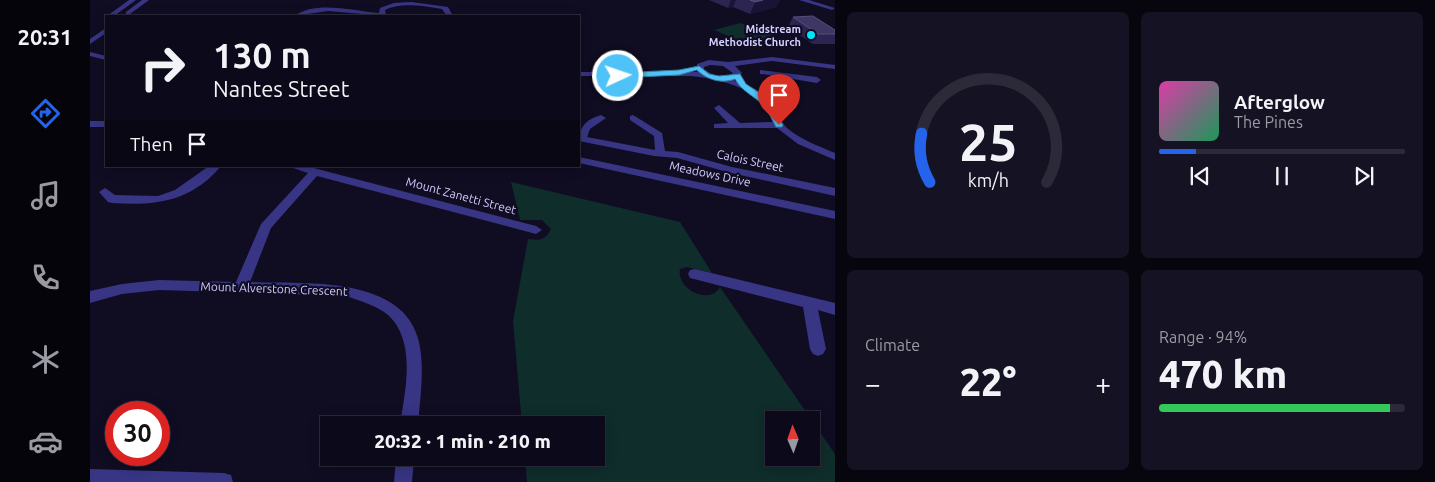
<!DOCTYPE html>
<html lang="en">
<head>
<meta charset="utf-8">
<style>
  :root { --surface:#0c091a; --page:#151223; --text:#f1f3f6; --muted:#9a9aa2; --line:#2c2a39; --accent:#2563eb }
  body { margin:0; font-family:Ubuntu,sans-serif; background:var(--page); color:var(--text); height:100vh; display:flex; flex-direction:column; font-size:19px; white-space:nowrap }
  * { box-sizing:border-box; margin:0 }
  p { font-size:16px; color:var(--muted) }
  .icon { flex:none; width:28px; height:28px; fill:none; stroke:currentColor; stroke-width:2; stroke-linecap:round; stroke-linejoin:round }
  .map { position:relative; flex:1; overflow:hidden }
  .side { display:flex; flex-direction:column; gap:12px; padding:12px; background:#07050e; width:600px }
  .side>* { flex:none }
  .top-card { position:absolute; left:15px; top:15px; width:475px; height:152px; border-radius:0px; box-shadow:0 2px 12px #0003,0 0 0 1px var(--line); background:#0c091a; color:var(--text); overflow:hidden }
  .needle { width:32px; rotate:358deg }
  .tools { position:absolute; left:675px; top:411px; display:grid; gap:10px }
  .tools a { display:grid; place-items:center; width:55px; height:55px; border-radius:0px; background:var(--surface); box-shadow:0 2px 12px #0003,0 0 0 1px var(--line); font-size:25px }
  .speed { position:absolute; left:15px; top:401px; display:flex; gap:10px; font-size:25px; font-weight:700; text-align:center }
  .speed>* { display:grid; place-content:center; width:65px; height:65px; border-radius:50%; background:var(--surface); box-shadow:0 2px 12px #0003,0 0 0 1px var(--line); line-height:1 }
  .speed .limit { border:8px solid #d22; background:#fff; color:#111 }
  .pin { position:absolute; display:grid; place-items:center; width:42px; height:42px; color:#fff; margin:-51px -21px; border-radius:50% 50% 50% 0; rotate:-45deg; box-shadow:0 0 5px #0007 }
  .pin .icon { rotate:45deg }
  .me { position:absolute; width:55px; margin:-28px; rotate:87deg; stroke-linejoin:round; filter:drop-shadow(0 0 4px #0008) }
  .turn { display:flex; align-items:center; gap:18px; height:105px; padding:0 25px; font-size:22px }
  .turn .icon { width:65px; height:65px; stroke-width:2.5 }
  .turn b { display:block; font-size:35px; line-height:42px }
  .then { display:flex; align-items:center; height:48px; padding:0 25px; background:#0003; gap:10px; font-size:19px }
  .big { font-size:38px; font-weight:800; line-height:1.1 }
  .side .tile { flex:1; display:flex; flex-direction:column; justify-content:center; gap:8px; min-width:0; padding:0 18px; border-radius:8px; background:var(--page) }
  .side .dial { align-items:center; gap:0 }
  .dial svg { height:130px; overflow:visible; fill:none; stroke:var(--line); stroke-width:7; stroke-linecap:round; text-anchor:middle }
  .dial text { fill:var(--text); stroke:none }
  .song { display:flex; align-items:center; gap:15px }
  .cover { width:60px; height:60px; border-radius:8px; background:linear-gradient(135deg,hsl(320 70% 55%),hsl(150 70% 35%)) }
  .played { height:5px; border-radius:2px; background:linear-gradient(90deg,var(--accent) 15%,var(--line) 15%) }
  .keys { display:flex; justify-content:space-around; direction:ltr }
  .heat { display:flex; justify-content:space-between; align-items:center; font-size:28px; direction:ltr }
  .charge { height:8px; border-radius:4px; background:linear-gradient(90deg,#34c759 94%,var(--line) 0) }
  .side .tiles { flex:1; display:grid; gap:12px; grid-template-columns:repeat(2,1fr) }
  .trip { position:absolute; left:230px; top:416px; width:285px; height:50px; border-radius:0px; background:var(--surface); box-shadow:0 2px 12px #0003,0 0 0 1px var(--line); font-weight:800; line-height:50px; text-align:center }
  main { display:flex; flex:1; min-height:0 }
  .menu { display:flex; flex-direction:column; width:90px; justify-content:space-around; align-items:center; background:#05040a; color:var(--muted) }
  .menu .icon { width:35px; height:35px }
  .menu .active { color:var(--accent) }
  .menu b { font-size:22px; color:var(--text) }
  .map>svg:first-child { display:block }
  .green { fill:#0f2d2b; fill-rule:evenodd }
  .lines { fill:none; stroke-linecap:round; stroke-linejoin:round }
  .minor { fill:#373584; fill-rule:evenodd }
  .wall { fill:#2c2551 }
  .shaded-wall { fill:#1a1336 }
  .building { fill:#3e3764; stroke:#554f7c }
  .route { fill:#4fc3f7; stroke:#337fa1 }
  .poi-dot { fill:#00e4f9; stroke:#100c22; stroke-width:2 }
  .labels { text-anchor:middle; stroke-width:4.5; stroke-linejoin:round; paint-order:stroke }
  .far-poi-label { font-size:11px; font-weight:bold; fill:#d2ceff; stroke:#100c22; text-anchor:end }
  .street-label { font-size:12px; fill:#d2ceff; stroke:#100c22 }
</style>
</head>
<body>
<main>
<nav class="menu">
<b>20:31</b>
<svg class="icon active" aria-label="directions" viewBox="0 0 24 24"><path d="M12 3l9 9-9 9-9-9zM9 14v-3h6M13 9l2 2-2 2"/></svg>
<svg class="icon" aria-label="music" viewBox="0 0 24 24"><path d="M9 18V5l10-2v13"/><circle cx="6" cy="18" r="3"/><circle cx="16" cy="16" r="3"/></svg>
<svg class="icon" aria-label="phone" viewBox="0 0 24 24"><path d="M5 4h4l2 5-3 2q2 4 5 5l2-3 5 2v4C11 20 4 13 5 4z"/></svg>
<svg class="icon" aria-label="climate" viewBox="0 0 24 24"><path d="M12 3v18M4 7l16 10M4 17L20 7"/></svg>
<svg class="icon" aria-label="car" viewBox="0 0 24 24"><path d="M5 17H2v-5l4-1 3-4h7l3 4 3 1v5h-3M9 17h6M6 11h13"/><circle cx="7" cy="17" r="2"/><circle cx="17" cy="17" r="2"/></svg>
</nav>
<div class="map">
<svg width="745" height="482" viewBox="0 0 745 482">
  <rect width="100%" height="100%" fill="#100c22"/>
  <g class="green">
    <polygon points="650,23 683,35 657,44 624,30"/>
    <path d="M421 182 590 222 622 273 597 267 590 269C586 289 619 306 630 287L745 454V482H437L435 458H506V425H432L423 321 438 239C449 241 456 240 461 229L452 220H430ZM684 420H721V458H684Z"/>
  </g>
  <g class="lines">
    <g class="minor">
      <polygon points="39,0 46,0 24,16 17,16"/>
      <polygon points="52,0 59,0 40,14 36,14 36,12"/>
      <polygon points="709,0 719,0 745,8 742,10"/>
      <path d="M321 2 358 7 363 16H357L352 9C335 6 311 2 295 10L296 16 238 11 204 16C227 0 263 11 289 13L290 8 304 3Z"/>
      <polygon points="111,14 125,14 128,16 108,16"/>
      <polygon points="16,28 16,33 0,44 0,39"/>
      <polygon points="0,52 16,56 16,60 0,56"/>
      <path d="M682 57 745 65V69L682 61 645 66 652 73 644 81C661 85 676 93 685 108 689 115 691 122 697 128 711 140 729 146 745 153V160L708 144 687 128H624V124L638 123 624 108 629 105 650 123 683 122C680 116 678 110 674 105 657 85 624 78 600 76H489V72H607V64L619 60 638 62ZM620 65 633 66 643 73C634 80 623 76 614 69V67Z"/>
      <polygon points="670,70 727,77 731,80 727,83 673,74 670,74"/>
      <path d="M511 115 516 118 500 129 497 137 565 150 564 136 540 120V116L543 115 572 133 575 151 588 152 642 167 745 188V196L641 173 587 158 564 156 489 141C489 126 497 119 511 115Z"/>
      <rect x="0" y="121" width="16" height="6"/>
      <polygon points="489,157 745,211 745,219 489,163"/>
      <path d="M119 166H131C101 202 65 206 22 203L18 202 9 192 15 188 25 195 68 196 85 190Z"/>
      <path d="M197 166H216L446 226 452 230 446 234 227 176 181 228 160 282C212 284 314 274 329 342 335 369 330 398 328 425H310C315 390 327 342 298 315 286 305 270 301 256 296L69 290 32 294 0 303V291L32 284 69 280 146 282 171 224 218 173Z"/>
      <polygon points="605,269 745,303 745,315 728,310 736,349 733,354 728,356 723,354 720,349 713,307 600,278 598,274 600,270"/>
      <polygon points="306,458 324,458 322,482 304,482"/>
      <polygon points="0,469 134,473 141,475 143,482 0,482"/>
    </g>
  </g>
  <g class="wall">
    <polygon points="619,0 690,0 686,7 660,14 643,7 638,8"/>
    <polygon points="703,17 745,30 745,44 723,44 698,27"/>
  </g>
  <g class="shaded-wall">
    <polygon points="641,0 646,0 643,7 638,8"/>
    <polygon points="673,0 690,0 686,7 660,14 665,2"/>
  </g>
  <g class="building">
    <polygon points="660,0 673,0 665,2"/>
    <polygon points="723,16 745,30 745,34 728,34 703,17"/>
  </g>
  <path class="route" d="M609 66 619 74 629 76 650 74 656 84 671 94 682 105 693 125 692 127H686C682 120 679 112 674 106 665 96 652 92 645 79 632 84 617 80 607 70L589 75 528 78 524 76 528 73 589 70Z"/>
  <circle class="poi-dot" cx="721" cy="35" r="5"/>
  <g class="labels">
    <g class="far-poi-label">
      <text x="711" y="33">Midstream<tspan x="711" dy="13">Methodist Church</tspan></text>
    </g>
    <g class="street-label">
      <text transform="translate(660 161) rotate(12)" y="4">Calois Street</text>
      <text transform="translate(620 174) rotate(12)" y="4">Meadows Drive</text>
      <text transform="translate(371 196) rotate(15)" y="4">Mount Zanetti Street</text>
      <text transform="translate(184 289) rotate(2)" y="4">Mount Alverstone Crescent</text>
    </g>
  </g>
</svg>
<div class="tools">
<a><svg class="needle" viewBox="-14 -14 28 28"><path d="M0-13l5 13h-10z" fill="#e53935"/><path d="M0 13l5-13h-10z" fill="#9a9aa2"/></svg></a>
</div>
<div class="speed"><div class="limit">30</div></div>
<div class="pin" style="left:689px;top:125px;background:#d93025"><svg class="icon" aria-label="arrive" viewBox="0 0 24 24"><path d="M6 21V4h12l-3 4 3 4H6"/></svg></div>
<svg class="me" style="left:528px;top:76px" viewBox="-20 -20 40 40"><circle r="17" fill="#4fc3f7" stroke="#fff" stroke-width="3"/><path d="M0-11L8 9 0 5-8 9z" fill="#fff"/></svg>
<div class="trip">20:32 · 1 min · 210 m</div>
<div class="top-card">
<div class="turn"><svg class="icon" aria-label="right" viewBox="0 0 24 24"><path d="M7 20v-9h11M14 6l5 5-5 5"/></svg><div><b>130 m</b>Nantes Street</div></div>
<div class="then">Then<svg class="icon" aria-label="arrive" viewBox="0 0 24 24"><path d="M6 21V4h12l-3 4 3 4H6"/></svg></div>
</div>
</div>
<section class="side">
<div class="tiles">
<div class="tile dial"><svg viewBox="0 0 100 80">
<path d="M14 69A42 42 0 1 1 86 69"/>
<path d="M14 69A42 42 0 0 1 9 39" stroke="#2563eb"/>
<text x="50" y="56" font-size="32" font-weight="700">25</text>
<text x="50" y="72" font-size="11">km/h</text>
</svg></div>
<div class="tile">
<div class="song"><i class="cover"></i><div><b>Afterglow</b><p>The Pines</p></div></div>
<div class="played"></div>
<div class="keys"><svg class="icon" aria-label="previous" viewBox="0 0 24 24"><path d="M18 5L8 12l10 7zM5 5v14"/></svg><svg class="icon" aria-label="pause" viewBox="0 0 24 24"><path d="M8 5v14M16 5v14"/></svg><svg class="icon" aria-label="next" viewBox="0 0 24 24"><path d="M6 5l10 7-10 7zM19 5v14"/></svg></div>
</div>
<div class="tile"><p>Climate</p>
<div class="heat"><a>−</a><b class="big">22°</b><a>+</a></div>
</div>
<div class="tile"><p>Range · 94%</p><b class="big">470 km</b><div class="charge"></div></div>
</div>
</section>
</main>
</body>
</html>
